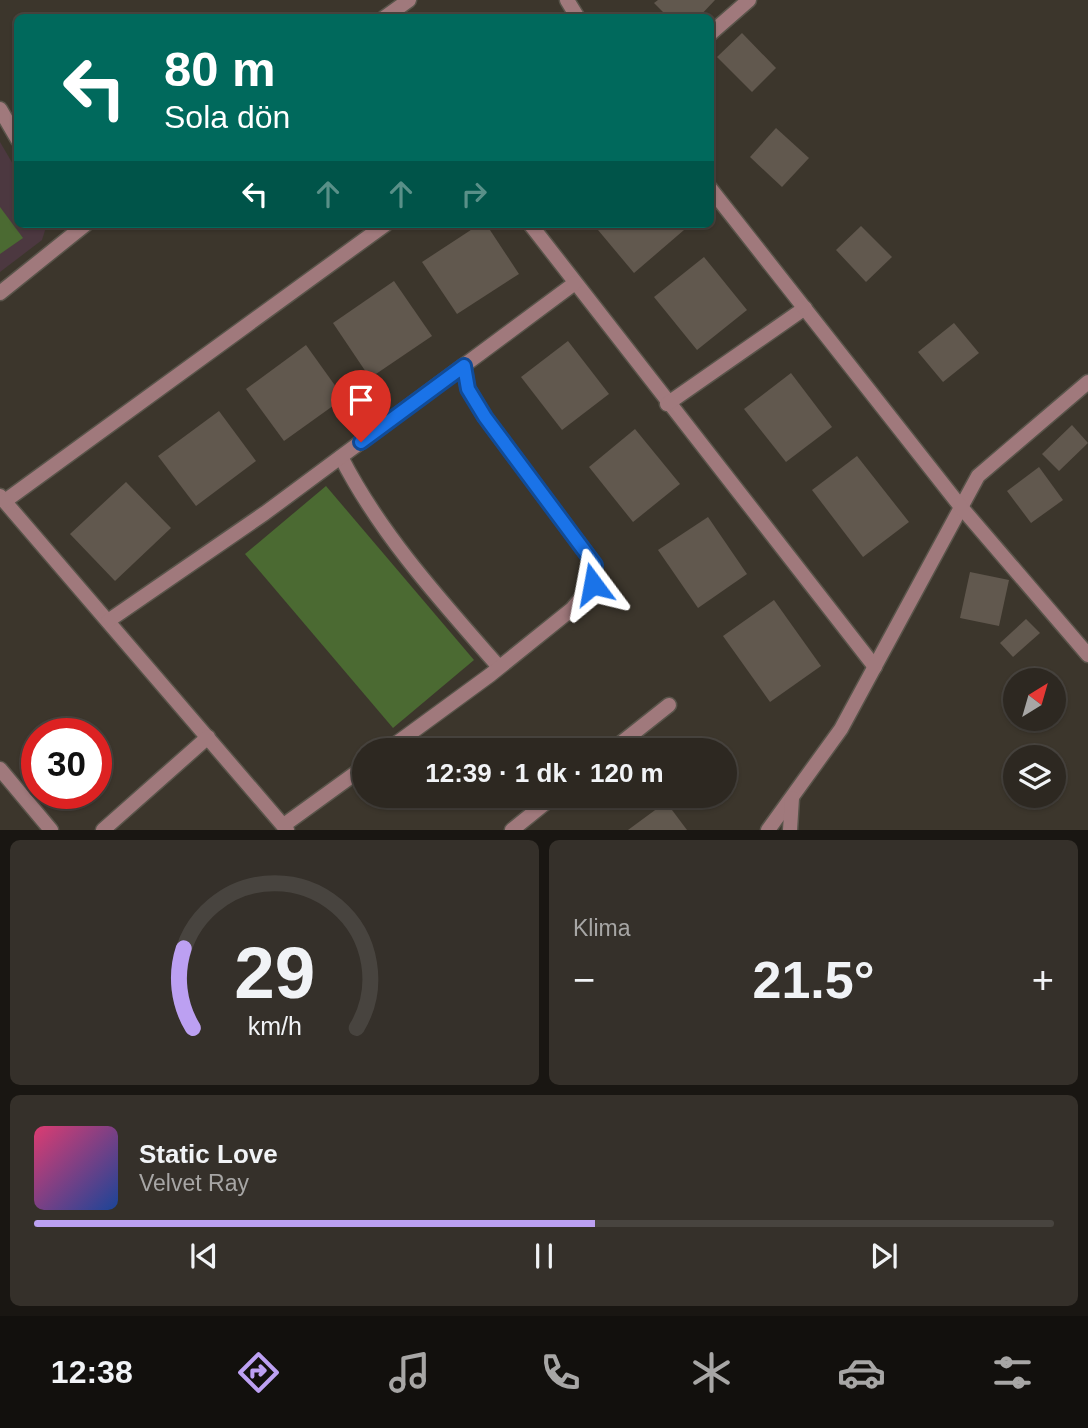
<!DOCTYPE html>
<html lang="tr">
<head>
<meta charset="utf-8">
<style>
  :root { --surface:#2d2821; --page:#35302a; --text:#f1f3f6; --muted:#a7a6a5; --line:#48443f; --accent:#bca0f2 }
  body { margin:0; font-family:Helvetica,sans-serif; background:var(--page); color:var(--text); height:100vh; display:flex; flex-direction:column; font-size:26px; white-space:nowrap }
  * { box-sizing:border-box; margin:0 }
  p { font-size:23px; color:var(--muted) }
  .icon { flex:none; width:38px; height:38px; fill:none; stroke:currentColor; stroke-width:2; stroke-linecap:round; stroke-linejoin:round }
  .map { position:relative; height:830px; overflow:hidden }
  .side { display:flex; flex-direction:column; gap:10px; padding:10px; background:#191612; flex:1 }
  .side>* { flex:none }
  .guide { position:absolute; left:14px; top:14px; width:700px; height:214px; border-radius:10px; box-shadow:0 2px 5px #0004,0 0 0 2px var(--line); background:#00695c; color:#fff; overflow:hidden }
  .needle { width:46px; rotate:37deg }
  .controls { position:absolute; left:1003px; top:668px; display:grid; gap:14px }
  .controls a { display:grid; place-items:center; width:63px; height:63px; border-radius:50%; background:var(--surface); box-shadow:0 2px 5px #0004,0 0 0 2px var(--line); font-size:35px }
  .speed { position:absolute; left:21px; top:718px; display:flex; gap:14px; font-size:35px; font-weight:700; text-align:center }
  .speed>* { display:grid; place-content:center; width:91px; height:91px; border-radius:50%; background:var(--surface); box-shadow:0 2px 5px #0004,0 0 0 2px var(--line); line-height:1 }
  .speed .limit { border:10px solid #d22; background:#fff; color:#111 }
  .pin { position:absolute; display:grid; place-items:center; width:60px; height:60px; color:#fff; margin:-72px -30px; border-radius:50% 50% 50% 0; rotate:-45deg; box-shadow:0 0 7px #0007 }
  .pin .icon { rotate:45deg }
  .me { position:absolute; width:77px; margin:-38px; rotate:347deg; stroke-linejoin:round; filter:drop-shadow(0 0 5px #0008) }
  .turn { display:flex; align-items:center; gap:24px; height:147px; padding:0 35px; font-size:32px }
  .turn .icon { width:91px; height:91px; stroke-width:2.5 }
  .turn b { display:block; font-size:49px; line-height:60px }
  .lanes { display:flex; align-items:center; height:66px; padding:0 35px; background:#0003; justify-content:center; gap:35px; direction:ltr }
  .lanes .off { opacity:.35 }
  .big { font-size:52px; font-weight:800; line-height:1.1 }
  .side .tile { flex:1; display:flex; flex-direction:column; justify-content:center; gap:10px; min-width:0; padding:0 24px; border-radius:10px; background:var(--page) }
  .side .dial { align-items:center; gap:0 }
  .dial svg { height:182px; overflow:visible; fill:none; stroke:var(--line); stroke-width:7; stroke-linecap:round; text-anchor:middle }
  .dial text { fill:var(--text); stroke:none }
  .song { display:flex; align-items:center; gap:21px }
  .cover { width:84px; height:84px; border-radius:10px; background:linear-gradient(135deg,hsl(340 70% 55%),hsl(220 70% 35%)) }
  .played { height:7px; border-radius:4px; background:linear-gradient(90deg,var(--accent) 55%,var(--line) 55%) }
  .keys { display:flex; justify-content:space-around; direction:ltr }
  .heat { display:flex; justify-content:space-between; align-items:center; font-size:38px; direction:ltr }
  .side .tiles { flex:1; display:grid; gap:10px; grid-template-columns:1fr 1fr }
  .tile:last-child { grid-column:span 2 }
  .trip { position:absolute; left:352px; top:738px; width:385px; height:70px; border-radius:35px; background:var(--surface); box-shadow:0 2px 5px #0004,0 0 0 2px var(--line); font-weight:800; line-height:70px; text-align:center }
  .tab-bar { display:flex; height:112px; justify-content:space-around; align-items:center; background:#12100d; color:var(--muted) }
  .tab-bar .icon { width:49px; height:49px }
  .tab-bar .selected { color:var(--accent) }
  .tab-bar b { font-size:32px; color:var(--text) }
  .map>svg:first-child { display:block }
  .education { fill:#4c3840 }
  .green { fill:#4b6a32 }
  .building { fill:#61584e }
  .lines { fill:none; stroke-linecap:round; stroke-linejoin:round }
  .minor-casing { stroke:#59544a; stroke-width:17 }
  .tertiary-casing { stroke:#59544a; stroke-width:17 }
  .minor { stroke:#a0797c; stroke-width:14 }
  .tertiary { stroke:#a0797c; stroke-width:14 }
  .route-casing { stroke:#114b97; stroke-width:18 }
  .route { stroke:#1a73e8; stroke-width:12 }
</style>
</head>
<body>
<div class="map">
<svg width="1088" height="830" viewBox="0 0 1088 830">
  <rect width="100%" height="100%" fill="#3c362c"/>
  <polygon class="education" points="0,142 17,171 18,224 47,224 42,240 0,272"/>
  <g class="green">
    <polygon points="0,207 23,238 0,254"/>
    <polygon points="326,486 474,660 393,728 245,554"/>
  </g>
  <g class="building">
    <polygon points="658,0 715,0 698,18 669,18 654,3"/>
    <polygon points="742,33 776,68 752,92 717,57"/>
    <polygon points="776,128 809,158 782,187 750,157"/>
    <polygon points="480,224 486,224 519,274 457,314 422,262"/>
    <polygon points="593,224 679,224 684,230 634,273"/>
    <polygon points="861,226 892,257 866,282 836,250"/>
    <polygon points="704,257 747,310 697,350 654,297"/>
    <polygon points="394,281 432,336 370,378 333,323"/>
    <polygon points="954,323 979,353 943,382 918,352"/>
    <polygon points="568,341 609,394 562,430 521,377"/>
    <polygon points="306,345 344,398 284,441 246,389"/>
    <polygon points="791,373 832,427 786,462 744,409"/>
    <polygon points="219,411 256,461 196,506 158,456"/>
    <polygon points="1072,425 1088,443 1059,471 1042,454"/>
    <polygon points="635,429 680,484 633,522 589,467"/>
    <polygon points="857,456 909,522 863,557 812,490"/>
    <polygon points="1039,467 1063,500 1031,523 1007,491"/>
    <polygon points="126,482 171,528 115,581 70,534"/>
    <polygon points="708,517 747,574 698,608 658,550"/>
    <polygon points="970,572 1009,580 999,626 960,618"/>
    <polygon points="774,600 821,666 770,702 723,636"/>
    <polygon points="1026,619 1040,633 1013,657 1000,643"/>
    <polygon points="666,802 687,830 628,830"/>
  </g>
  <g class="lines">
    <g class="minor-casing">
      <g id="minor">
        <polyline points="384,18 409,0"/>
        <polyline points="710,34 749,0"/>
        <polyline points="0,109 18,140"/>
        <polyline points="530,224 875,667"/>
        <polyline points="0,293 86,224"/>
        <polyline points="667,404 805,308"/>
        <path d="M341 457C380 534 442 602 499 667"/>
        <polyline points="0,496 287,830"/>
        <polyline points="5,501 386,224"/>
        <polyline points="108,621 265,513 575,283"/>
        <polyline points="386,751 490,675 572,609 593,584 595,565 485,417 468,389 464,366"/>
        <polyline points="611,751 669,705"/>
        <polyline points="0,769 51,830"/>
        <polyline points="284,825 364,767"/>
        <polyline points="103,830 208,737"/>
        <polyline points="512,830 554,796"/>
        <polyline points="768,830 841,729 978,476 1088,382"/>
        <polyline points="790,830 792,798"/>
      </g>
    </g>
    <g class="tertiary-casing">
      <g id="tertiary">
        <polyline points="567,0 578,18"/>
        <polyline points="710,188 961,507 1088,655"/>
      </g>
    </g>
    <use href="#minor" class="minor"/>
    <use href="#tertiary" class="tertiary"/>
  </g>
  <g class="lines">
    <g class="route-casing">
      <polyline id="route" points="361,442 464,366 468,389 485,417 595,565 593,584"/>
    </g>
    <use href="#route" class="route"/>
  </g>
</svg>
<div class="controls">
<a><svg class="needle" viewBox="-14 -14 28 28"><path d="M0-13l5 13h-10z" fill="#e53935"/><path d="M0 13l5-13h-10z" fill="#a7a6a5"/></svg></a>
<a><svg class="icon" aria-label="layers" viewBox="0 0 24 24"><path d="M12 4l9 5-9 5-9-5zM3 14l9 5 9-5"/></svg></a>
</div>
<div class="speed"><div class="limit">30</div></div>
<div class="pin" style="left:361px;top:442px;background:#d93025"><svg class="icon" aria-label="arrive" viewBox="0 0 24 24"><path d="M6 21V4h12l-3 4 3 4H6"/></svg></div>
<svg class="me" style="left:593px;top:584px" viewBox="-20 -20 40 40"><path d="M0-17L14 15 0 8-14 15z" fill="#1a73e8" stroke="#fff" stroke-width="4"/></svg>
<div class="trip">12:39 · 1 dk · 120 m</div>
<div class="guide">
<div class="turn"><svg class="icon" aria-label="left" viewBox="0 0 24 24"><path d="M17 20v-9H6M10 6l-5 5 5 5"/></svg><div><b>80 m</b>Sola dön</div></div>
<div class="lanes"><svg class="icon" aria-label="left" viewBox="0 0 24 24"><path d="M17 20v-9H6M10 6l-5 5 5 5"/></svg><svg class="icon off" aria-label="ahead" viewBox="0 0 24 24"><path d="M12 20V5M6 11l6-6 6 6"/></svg><svg class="icon off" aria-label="ahead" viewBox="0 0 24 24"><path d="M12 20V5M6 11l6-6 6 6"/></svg><svg class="icon off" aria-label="right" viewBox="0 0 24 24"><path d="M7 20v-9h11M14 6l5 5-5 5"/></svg></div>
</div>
</div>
<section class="side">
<div class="tiles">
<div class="tile dial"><svg viewBox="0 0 100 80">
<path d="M14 69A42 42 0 1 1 86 69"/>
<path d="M14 69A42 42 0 0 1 10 34" stroke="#bca0f2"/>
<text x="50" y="56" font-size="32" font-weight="700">29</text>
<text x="50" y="72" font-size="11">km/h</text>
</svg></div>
<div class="tile"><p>Klima</p>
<div class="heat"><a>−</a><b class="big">21.5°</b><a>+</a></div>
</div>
<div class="tile">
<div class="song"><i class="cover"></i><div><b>Static Love</b><p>Velvet Ray</p></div></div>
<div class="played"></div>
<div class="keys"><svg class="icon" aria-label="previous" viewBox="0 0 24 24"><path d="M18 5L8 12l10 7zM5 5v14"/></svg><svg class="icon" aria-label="pause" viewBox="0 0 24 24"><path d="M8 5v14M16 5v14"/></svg><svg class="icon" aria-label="next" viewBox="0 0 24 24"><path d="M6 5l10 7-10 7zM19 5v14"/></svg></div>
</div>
</div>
</section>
<nav class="tab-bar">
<b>12:38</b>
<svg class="icon selected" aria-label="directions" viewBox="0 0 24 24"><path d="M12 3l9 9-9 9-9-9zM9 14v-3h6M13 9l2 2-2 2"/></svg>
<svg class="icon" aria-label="music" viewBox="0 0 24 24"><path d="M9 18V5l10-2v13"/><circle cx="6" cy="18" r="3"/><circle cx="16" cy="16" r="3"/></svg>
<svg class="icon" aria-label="phone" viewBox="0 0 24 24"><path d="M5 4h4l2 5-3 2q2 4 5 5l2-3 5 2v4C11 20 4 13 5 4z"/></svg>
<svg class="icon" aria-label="climate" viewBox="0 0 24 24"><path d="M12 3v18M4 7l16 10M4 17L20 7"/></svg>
<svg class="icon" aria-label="car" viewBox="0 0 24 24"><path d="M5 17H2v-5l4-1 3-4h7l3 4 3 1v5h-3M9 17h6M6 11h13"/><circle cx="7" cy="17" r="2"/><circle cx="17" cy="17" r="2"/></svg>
<svg class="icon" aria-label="filters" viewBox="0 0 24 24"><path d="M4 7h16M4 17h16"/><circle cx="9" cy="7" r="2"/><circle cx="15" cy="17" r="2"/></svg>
</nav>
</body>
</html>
